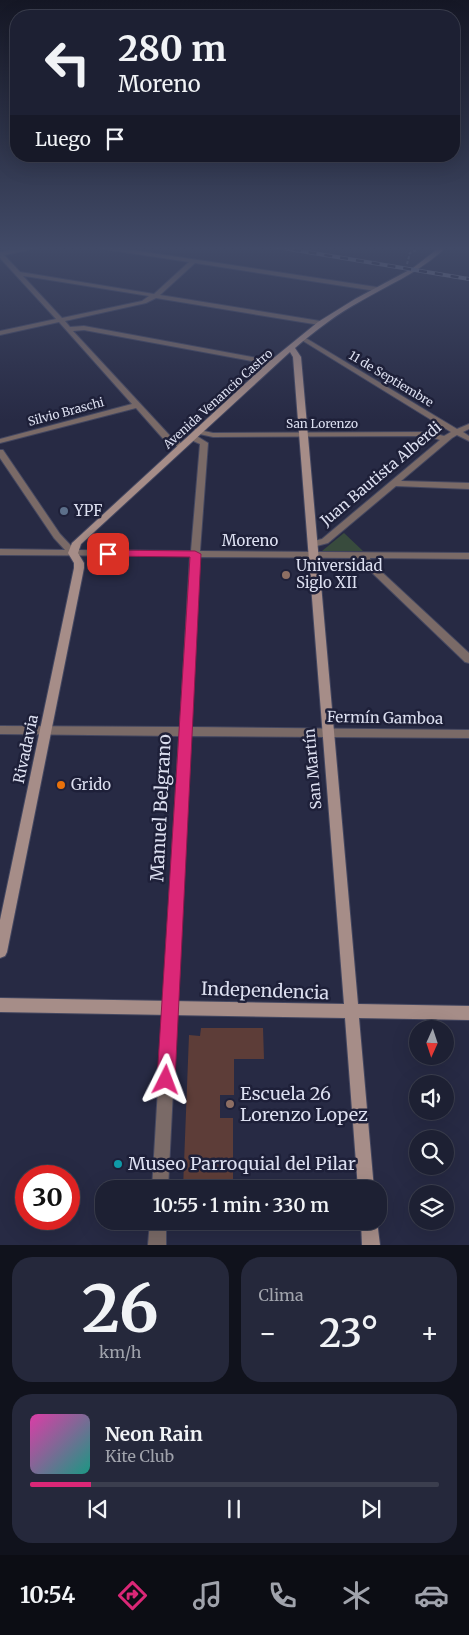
<!DOCTYPE html>
<html lang="es">
<head>
<meta charset="utf-8">
<style>
  :root { --surface:#1d2033; --page:#25283b; --text:#f1f3f6; --muted:#a0a3ac; --line:#3b3e4e; --accent:#db2777 }
  body { margin:0; font-family:Merriweather,serif; background:var(--page); color:var(--text); height:100vh; display:flex; flex-direction:column; font-size:19px; white-space:nowrap }
  * { box-sizing:border-box; margin:0 }
  p { font-size:16px; color:var(--muted) }
  .icon { flex:none; width:28px; height:28px; fill:none; stroke:currentColor; stroke-width:2; stroke-linecap:round; stroke-linejoin:round }
  .map { position:relative; height:1245px; overflow:hidden }
  .panel { display:flex; flex-direction:column; gap:12px; padding:12px; background:#10121c; flex:1 }
  .panel>* { flex:none }
  .banner { position:absolute; left:10px; top:10px; width:450px; height:152px; border-radius:20px; box-shadow:0 5px 20px #0002,0 0 0 1px var(--line); background:#1d2033; color:var(--text); overflow:hidden }
  .needle { width:32px; rotate:183deg }
  .fabs { position:absolute; left:409px; top:1020px; display:grid; gap:10px }
  .fabs a { display:grid; place-items:center; width:45px; height:45px; border-radius:50%; background:var(--surface); box-shadow:0 5px 20px #0002,0 0 0 1px var(--line); font-size:25px }
  .speed { position:absolute; left:15px; top:1165px; display:flex; gap:10px; font-size:25px; font-weight:700; text-align:center }
  .speed>* { display:grid; place-content:center; width:65px; height:65px; border-radius:50%; background:var(--surface); box-shadow:0 5px 20px #0002,0 0 0 1px var(--line); line-height:1 }
  .speed .limit { border:8px solid #d22; background:#fff; color:#111 }
  .pin { position:absolute; display:grid; place-items:center; width:42px; height:42px; color:#fff; margin:-21px; border-radius:10px; box-shadow:0 2px 8px #0006 }
  .me { position:absolute; width:55px; margin:-28px; rotate:3deg; stroke-linejoin:round; filter:drop-shadow(0 0 4px #0008) }
  .turn { display:flex; align-items:center; gap:18px; height:105px; padding:0 25px; font-size:22px }
  .turn .icon { width:65px; height:65px; stroke-width:2.5 }
  .turn b { display:block; font-size:35px; line-height:42px }
  .then { display:flex; align-items:center; height:48px; padding:0 25px; background:#0003; gap:10px; font-size:19px }
  .big { font-size:38px; font-weight:600; line-height:1.1 }
  .panel .card { flex:1; display:flex; flex-direction:column; justify-content:center; gap:8px; min-width:0; padding:0 18px; border-radius:20px; background:var(--page) }
  .panel .dial { align-items:center; gap:0 }
  .dial b { font-size:65px; line-height:1 }
  .song { display:flex; align-items:center; gap:15px }
  .cover { width:60px; height:60px; border-radius:8px; background:linear-gradient(135deg,hsl(320 70% 55%),hsl(170 70% 35%)) }
  .played { height:5px; border-radius:2px; background:linear-gradient(90deg,var(--accent) 15%,var(--line) 15%) }
  .keys { display:flex; justify-content:space-around; direction:ltr }
  .heat { display:flex; justify-content:space-between; align-items:center; font-size:28px; direction:ltr }
  .panel .tiles { flex:1; display:grid; gap:12px; grid-template-columns:1fr 1fr }
  .card:last-child { grid-column:span 2 }
  .trip { position:absolute; left:95px; top:1180px; width:292px; height:50px; border-radius:20px; background:var(--surface); box-shadow:0 5px 20px #0002,0 0 0 1px var(--line); font-weight:600; line-height:50px; text-align:center }
  .tab-bar { display:flex; height:80px; justify-content:space-around; align-items:center; background:#0c0d14; color:var(--muted) }
  .tab-bar .icon { width:35px; height:35px }
  .tab-bar .active { color:var(--accent) }
  .tab-bar b { font-size:22px; color:var(--text) }
  .map>svg:first-child { display:block }
  .green { fill:#384b3d }
  .building { fill:#5d3d38 }
  .lines { fill:none; stroke-linecap:round; stroke-linejoin:round }
  .street-casing { stroke:#444760; stroke-width:2 }
  .secondary-casing { stroke:#444760; stroke-width:2 }
  .path { stroke:#6e7187; stroke-width:2; stroke-dasharray:3 2; stroke-linecap:butt }
  .street { fill:#7a6a67; fill-rule:evenodd }
  .secondary { fill:#a68d88; fill-rule:evenodd }
  .rail-casing { stroke:#82859b; stroke-width:4 }
  .rail { stroke:#1e2039; stroke-width:2.5; stroke-dasharray:8; stroke-linecap:butt }
  .route { fill:#db2777; stroke:#8e194d }
  .service-dot { fill:#5c6f8a; stroke:#1e2039; stroke-width:2 }
  .education-dot { fill:#8d6e63; stroke:#1e2039; stroke-width:2 }
  .food-dot { fill:#e8710a; stroke:#1e2039; stroke-width:2 }
  .culture-dot { fill:#0f9aa8; stroke:#1e2039; stroke-width:2 }
  .labels { text-anchor:middle; stroke-width:5; stroke-linejoin:round; paint-order:stroke }
  .far-street-label { font-size:12px; fill:#dcdff0; stroke:#1e2039 }
  .street-label { font-size:15px; fill:#dcdff0; stroke:#1e2039 }
  .poi-label { font-size:15px; fill:#dcdff0; stroke:#1e2039; text-anchor:start }
  .near-street-label { font-size:18px; fill:#dcdff0; stroke:#1e2039 }
  .near-poi-label { font-size:18px; fill:#dcdff0; stroke:#1e2039; text-anchor:start }
</style>
</head>
<body>
<div class="map">
<svg width="469" height="1245" viewBox="0 0 469 1245">
  <rect width="100%" height="100%" fill="#272a44"/>
  <polygon class="green" points="344,533 363,551 322,551"/>
  <polygon class="building" points="201,1028 263,1028 264,1059 234,1059 234,1095 220,1095 220,1118 233,1118 233,1179 266,1179 266,1189 183,1189 189,1035 200,1036"/>
  <g class="lines">
    <g class="street-casing">
      <g id="street">
        <path d="M32 247H42L4 255 20 272 154 294 189 262 104 249 101 247H112L376 287 379 289 376 291 195 263 160 295 320 321 323 323 320 325 156 298 146 303 65 321 70 327 84 326 273 361 277 363 273 365 84 330 73 331 172 438 186 446 182 448 166 442 136 408 0 443V439L132 404 59 322 0 335V331L56 319 0 258V252ZM23 276 31 277 149 296 142 301 62 318Z"/>
        <polygon points="300,337 304,337 457,429 469,424 469,429 463,432 469,436 469,441 457,435 452,438 401,481 469,483 469,489 396,486 328,543 313,547 310,546 308,544 310,542 322,539 440,440 428,436 213,437 195,433 195,429 213,433 428,432 444,436 451,432 300,339"/>
        <polygon points="189,435 195,435 208,443 200,551 469,553 469,559 370,558 371,562 469,653 469,663 465,662 364,565 360,558 199,557 191,727 469,730 469,738 191,736 168,1189 152,1189 179,736 0,734 0,726 180,727 190,556 0,555 0,549 65,550 54,538 0,458 0,450 3,450 60,534 75,550 191,551 200,444 189,439"/>
        <polygon points="150,1221 166,1221 166,1245 148,1245"/>
      </g>
    </g>
    <g class="secondary-casing">
      <g id="secondary">
        <path d="M440 247H446C422 271 390 284 361 301 337 314 316 330 295 348L301 357 358 1004 469 1006V1020L359 1018 374 1189H358L345 1018 0 1012V998L344 1004 293 357 290 352 81 544 78 553 84 563V568L7 952 5 956 0 958V920L74 568V563L68 553 72 543 270 361 318 322 355 299 413 268Z"/>
        <polygon points="361,1221 377,1221 380,1245 362,1245"/>
      </g>
    </g>
    <polyline class="path" points="407,264 410,253 423,247"/>
    <use href="#street" class="street"/>
    <use href="#secondary" class="secondary"/>
    <g class="rail-casing">
      <polyline id="rail" points="277,247 469,279"/>
    </g>
    <use href="#rail" class="rail"/>
  </g>
  <linearGradient id="sky" x2="0" y2="1"><stop stop-color="#151725"/><stop offset="0.59" stop-color="#414a67"/><stop offset="1" stop-color="#414a67" stop-opacity="0"/></linearGradient>
  <rect width="469" height="421" fill="url(#sky)"/>
  <polygon class="route" points="108,550 195,551 201,554 175,1080 172,1086 166,1088 160,1086 157,1080 190,557 105,556 103,554"/>
  <circle class="service-dot" cx="64" cy="511" r="5"/>
  <g class="education-dot">
    <circle cx="286" cy="575" r="5"/>
    <circle cx="230" cy="1104" r="5"/>
  </g>
  <circle class="food-dot" cx="61" cy="785" r="5"/>
  <circle class="culture-dot" cx="118" cy="1164" r="5"/>
  <g class="labels">
    <g class="far-street-label">
      <text transform="translate(391 379) rotate(31)" y="4">11 de Septiembre</text>
      <text transform="translate(218 399) rotate(-42)" y="4">Avenida Venancio Castro</text>
      <text transform="translate(66 412) rotate(-15)" y="4">Silvio Braschi</text>
      <text x="322" y="428">San Lorenzo</text>
    </g>
    <g class="street-label">
      <text transform="translate(381 474) rotate(-40)" y="5">Juan Bautista Alberdi</text>
      <text x="250" y="546">Moreno</text>
      <text transform="translate(385 718) rotate(1)" y="5">Fermín Gamboa</text>
      <text transform="translate(26 749) rotate(-78)" y="5">Rivadavia</text>
      <text transform="translate(313 769) rotate(-95)" y="5">San Martín</text>
    </g>
    <g class="poi-label">
      <text x="74" y="516">YPF</text>
      <text x="296" y="571">Universidad<tspan x="296" dy="17">Siglo XII</tspan></text>
      <text x="71" y="790">Grido</text>
    </g>
    <g class="near-street-label">
      <text transform="translate(161 808) rotate(-87)" y="6">Manuel Belgrano</text>
      <text transform="translate(265 991) rotate(2)" y="6">Independencia</text>
    </g>
    <g class="near-poi-label">
      <text x="240" y="1100">Escuela 26<tspan x="240" dy="21">Lorenzo Lopez</tspan></text>
      <text x="128" y="1170">Museo Parroquial del Pilar</text>
    </g>
  </g>
</svg>
<div class="fabs">
<a><svg class="needle" viewBox="-14 -14 28 28"><path d="M0-13l5 13h-10z" fill="#e53935"/><path d="M0 13l5-13h-10z" fill="#a0a3ac"/></svg></a>
<a><svg class="icon" aria-label="sound" viewBox="0 0 24 24"><path d="M4 9h4l5-4v14l-5-4H4zM17 9q2 3 0 6"/></svg></a>
<a><svg class="icon" aria-label="search" viewBox="0 0 24 24"><circle cx="10" cy="10" r="6"/><path d="M15 15l6 6"/></svg></a>
<a><svg class="icon" aria-label="layers" viewBox="0 0 24 24"><path d="M12 4l9 5-9 5-9-5zM3 14l9 5 9-5"/></svg></a>
</div>
<div class="speed"><div class="limit">30</div></div>
<div class="pin" style="left:108px;top:554px;background:#d93025"><svg class="icon" aria-label="arrive" viewBox="0 0 24 24"><path d="M6 21V4h12l-3 4 3 4H6"/></svg></div>
<svg class="me" style="left:166px;top:1080px" viewBox="-20 -20 40 40"><path d="M0-17L14 15 0 8-14 15z" fill="#db2777" stroke="#fff" stroke-width="4"/></svg>
<div class="trip">10:55 · 1 min · 330 m</div>
<div class="banner">
<div class="turn"><svg class="icon" aria-label="left" viewBox="0 0 24 24"><path d="M17 20v-9H6M10 6l-5 5 5 5"/></svg><div><b>280 m</b>Moreno</div></div>
<div class="then">Luego<svg class="icon" aria-label="arrive" viewBox="0 0 24 24"><path d="M6 21V4h12l-3 4 3 4H6"/></svg></div>
</div>
</div>
<section class="panel">
<div class="tiles">
<div class="card dial"><b>26</b><p>km/h</p></div>
<div class="card"><p>Clima</p>
<div class="heat"><a>−</a><b class="big">23°</b><a>+</a></div>
</div>
<div class="card">
<div class="song"><i class="cover"></i><div><b>Neon Rain</b><p>Kite Club</p></div></div>
<div class="played"></div>
<div class="keys"><svg class="icon" aria-label="previous" viewBox="0 0 24 24"><path d="M18 5L8 12l10 7zM5 5v14"/></svg><svg class="icon" aria-label="pause" viewBox="0 0 24 24"><path d="M8 5v14M16 5v14"/></svg><svg class="icon" aria-label="next" viewBox="0 0 24 24"><path d="M6 5l10 7-10 7zM19 5v14"/></svg></div>
</div>
</div>
</section>
<nav class="tab-bar">
<b>10:54</b>
<svg class="icon active" aria-label="directions" viewBox="0 0 24 24"><path d="M12 3l9 9-9 9-9-9zM9 14v-3h6M13 9l2 2-2 2"/></svg>
<svg class="icon" aria-label="music" viewBox="0 0 24 24"><path d="M9 18V5l10-2v13"/><circle cx="6" cy="18" r="3"/><circle cx="16" cy="16" r="3"/></svg>
<svg class="icon" aria-label="phone" viewBox="0 0 24 24"><path d="M5 4h4l2 5-3 2q2 4 5 5l2-3 5 2v4C11 20 4 13 5 4z"/></svg>
<svg class="icon" aria-label="climate" viewBox="0 0 24 24"><path d="M12 3v18M4 7l16 10M4 17L20 7"/></svg>
<svg class="icon" aria-label="car" viewBox="0 0 24 24"><path d="M5 17H2v-5l4-1 3-4h7l3 4 3 1v5h-3M9 17h6M6 11h13"/><circle cx="7" cy="17" r="2"/><circle cx="17" cy="17" r="2"/></svg>
</nav>
</body>
</html>
